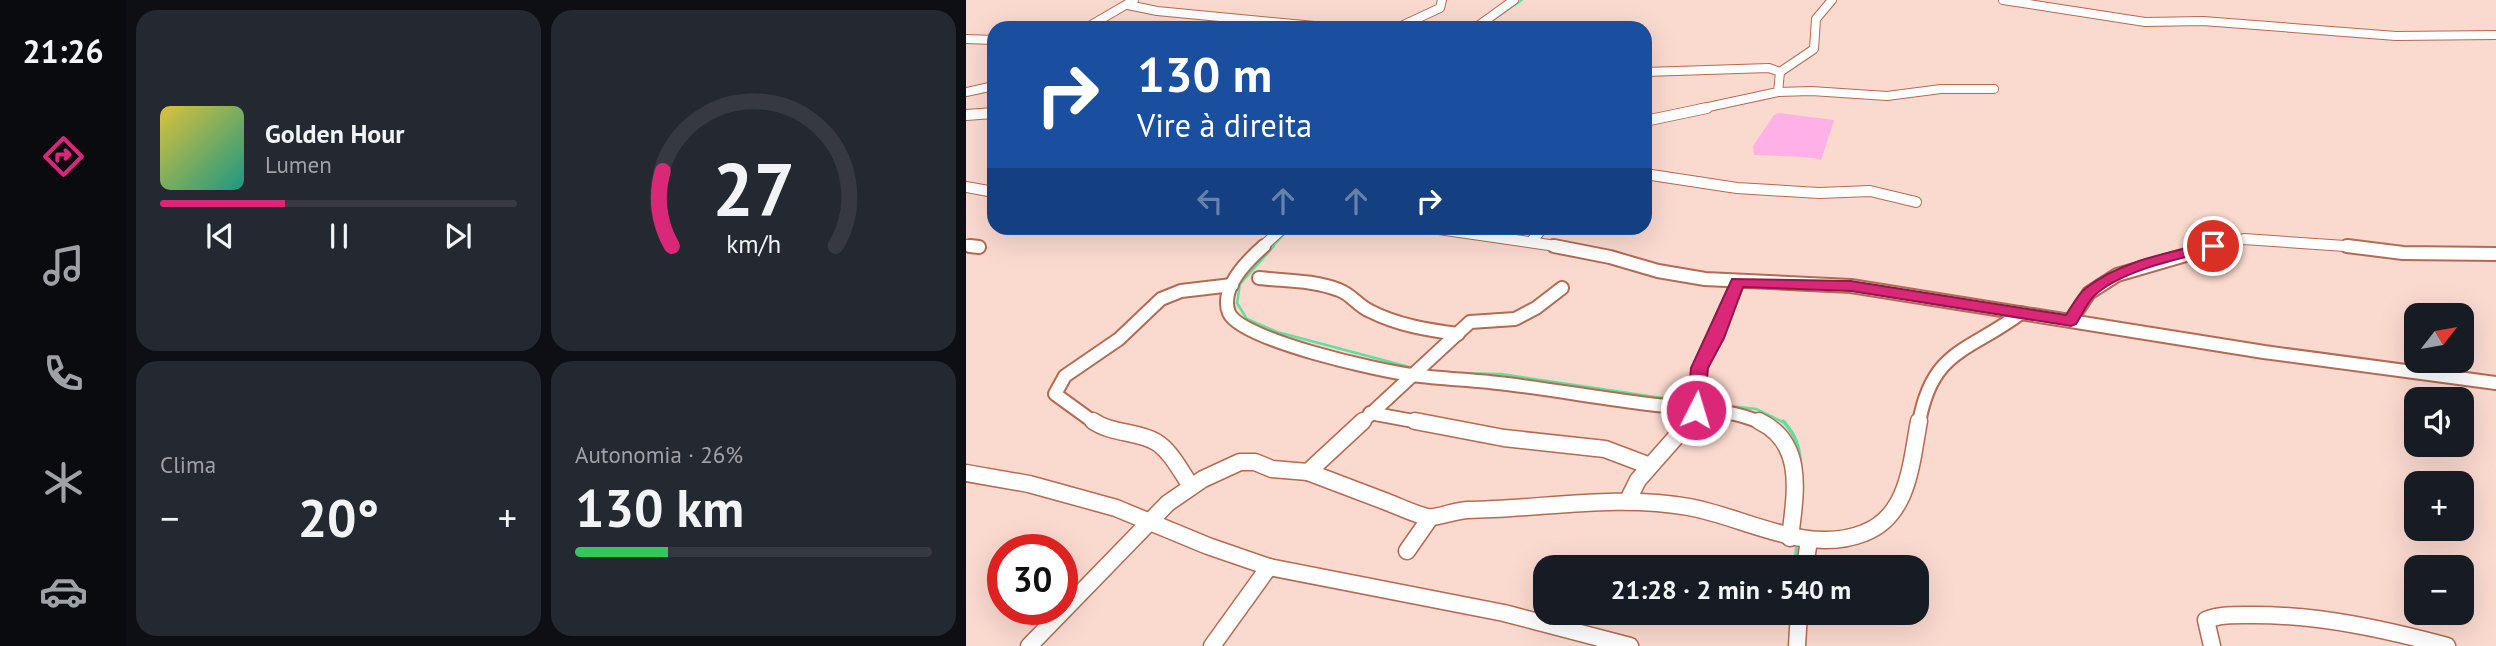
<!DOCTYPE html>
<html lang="pt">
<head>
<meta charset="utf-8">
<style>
  :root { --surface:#171b24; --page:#242831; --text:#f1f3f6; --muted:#9ea1a6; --line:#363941; --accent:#db2777 }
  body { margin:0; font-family:"PT Sans",sans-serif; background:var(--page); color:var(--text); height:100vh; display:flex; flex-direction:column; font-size:26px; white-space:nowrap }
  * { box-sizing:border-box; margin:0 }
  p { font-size:23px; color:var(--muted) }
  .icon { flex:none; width:38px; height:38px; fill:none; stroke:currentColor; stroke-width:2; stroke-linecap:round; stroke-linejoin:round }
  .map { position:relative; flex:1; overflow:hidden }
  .sheet { display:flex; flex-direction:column; gap:10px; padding:10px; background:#0d0f14; width:840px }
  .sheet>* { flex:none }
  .guide { position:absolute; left:21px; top:21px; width:665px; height:214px; border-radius:21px; box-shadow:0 7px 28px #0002; background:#1a4fa0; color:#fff; overflow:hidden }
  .needle { width:46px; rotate:59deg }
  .tools { position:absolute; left:1438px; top:303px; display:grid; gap:14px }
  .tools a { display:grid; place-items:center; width:70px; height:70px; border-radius:14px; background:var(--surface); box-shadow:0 7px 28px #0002; font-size:35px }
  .speed { position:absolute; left:21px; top:534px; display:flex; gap:14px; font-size:35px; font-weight:700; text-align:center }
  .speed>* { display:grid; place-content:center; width:91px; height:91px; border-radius:50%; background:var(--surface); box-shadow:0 7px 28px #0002; line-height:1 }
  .speed .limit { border:10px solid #d22; background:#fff; color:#111 }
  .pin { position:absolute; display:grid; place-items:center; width:60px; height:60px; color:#fff; margin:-30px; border:4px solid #fff; border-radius:50%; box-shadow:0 2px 7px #0007 }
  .me { position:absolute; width:77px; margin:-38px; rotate:5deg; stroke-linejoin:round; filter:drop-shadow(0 0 5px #0008) }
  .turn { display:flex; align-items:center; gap:24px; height:147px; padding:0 35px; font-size:32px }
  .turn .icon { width:91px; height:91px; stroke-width:2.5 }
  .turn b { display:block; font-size:49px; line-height:60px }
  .lanes { display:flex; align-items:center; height:66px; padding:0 35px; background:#0003; justify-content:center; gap:35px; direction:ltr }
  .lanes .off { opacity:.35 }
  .big { font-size:52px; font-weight:600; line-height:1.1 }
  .sheet .tile { flex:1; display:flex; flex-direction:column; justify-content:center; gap:10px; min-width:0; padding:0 24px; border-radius:21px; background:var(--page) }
  .sheet .dial { align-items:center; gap:0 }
  .dial svg { height:182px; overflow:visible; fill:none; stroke:var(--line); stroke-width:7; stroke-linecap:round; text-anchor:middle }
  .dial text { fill:var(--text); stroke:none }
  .song { display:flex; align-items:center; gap:21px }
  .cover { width:84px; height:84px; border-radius:10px; background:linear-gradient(135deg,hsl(50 70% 55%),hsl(170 70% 35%)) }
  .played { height:7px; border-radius:4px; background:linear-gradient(90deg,var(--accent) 35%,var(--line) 35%) }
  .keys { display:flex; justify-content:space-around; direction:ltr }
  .heat { display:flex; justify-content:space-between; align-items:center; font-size:38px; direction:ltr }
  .charge { height:10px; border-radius:5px; background:linear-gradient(90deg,#34c759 26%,var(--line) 0) }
  .sheet .tiles { flex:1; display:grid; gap:10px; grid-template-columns:repeat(2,1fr) }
  .trip { position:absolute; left:567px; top:555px; width:396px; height:70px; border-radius:21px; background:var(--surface); box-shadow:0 7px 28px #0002; font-weight:600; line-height:70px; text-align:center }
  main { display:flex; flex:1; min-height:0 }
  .menu { display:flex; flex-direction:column; width:126px; justify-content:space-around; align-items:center; background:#090b0e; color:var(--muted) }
  .menu .icon { width:49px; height:49px }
  .menu .current { color:var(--accent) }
  .menu b { font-size:32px; color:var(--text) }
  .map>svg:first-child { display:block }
  .green { fill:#ffb0e6 }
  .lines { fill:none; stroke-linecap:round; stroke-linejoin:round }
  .stream-far2 { stroke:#60e0a0; stroke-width:2 }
  .stream-far1 { stroke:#60e0a0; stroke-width:2.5 }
  .stream { stroke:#60e0a0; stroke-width:3.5 }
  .minor-far3-casing { stroke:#b26b54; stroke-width:10 }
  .minor-far2-casing { stroke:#b26b54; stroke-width:12 }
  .minor-far1-casing { stroke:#b26b54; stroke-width:16 }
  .minor-casing { stroke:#b26b54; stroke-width:19 }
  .minor-far3 { stroke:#fff; stroke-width:8 }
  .minor-far2 { stroke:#fff; stroke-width:10 }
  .minor-far1 { stroke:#fff; stroke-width:12 }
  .minor { stroke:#fff; stroke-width:16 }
  .route { fill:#db2777; stroke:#8e194d; stroke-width:2 }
</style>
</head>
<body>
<main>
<nav class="menu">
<b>21:26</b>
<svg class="icon current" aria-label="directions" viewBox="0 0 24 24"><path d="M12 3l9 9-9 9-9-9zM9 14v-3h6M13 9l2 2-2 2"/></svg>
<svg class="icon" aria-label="music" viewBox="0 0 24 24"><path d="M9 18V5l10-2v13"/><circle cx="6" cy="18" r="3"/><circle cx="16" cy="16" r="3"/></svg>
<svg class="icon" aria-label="phone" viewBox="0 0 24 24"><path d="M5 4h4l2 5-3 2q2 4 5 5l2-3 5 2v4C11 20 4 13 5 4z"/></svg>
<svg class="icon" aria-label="climate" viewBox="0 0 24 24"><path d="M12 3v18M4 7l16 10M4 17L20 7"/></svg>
<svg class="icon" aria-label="car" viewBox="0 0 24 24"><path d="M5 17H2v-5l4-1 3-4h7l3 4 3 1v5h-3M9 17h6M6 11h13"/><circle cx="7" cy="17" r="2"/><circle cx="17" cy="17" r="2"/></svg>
</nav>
<section class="sheet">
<div class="tiles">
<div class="tile">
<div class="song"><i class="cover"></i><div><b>Golden Hour</b><p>Lumen</p></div></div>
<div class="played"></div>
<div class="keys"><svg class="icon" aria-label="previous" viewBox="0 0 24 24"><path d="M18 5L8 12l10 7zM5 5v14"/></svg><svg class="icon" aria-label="pause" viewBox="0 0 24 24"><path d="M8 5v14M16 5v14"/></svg><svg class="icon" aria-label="next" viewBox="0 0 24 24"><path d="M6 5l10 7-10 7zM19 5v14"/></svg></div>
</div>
<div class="tile dial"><svg viewBox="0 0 100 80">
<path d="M14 69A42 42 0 1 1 86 69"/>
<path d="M14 69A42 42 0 0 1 10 36" stroke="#db2777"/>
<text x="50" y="56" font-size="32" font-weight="700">27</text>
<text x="50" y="72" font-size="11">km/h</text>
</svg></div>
<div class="tile"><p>Clima</p>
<div class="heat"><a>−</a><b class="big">20°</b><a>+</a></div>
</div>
<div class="tile"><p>Autonomia · 26%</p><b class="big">130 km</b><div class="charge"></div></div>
</div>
</section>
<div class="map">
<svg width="1530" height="646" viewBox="0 0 1530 646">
  <rect width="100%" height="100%" fill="#fad9cf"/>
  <path class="green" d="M813 113 868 120 855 160C849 156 802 156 788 155L787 146 808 115Z"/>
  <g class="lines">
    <g class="stream-far2">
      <polyline points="516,28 556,0"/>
      <polyline points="306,247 324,228"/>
    </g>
    <g class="stream-far1">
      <polyline points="308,246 274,284 271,303 281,319 311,332 447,368"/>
      <polyline points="488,373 535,374 717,401"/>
      <polyline points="738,403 790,409 819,423"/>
    </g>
    <g class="stream">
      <path d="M817 421C831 436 834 449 835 469"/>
      <polyline points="829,567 831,542"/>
    </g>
    <g class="minor-far3-casing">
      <g id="minor-far3">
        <polyline points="1037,0 1179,22 1237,21 1430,36 1530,35"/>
        <polyline points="162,5 191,11 370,28"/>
        <polyline points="120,28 168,0"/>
        <polyline points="431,28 474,8 476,0"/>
        <polyline points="509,28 548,0"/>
        <polyline points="0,39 28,40"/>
        <polyline points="679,72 803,68 814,72 812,92 733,109"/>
        <polyline points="814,72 848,49 850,19 866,0"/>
        <polyline points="0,92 28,86"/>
        <polyline points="812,92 845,91 921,96 975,89 1028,89"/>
      </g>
    </g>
    <g class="minor-far2-casing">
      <g id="minor-far2">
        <polyline points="0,115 28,113"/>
        <polyline points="679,121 741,108"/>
        <polyline points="679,174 771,188 853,193 904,191 950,202"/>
        <polyline points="0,187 28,192"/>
        <polyline points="466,228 597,247"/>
        <polyline points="566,241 576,228"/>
        <polyline points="0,245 13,247"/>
        <polyline points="296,247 317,228"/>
        <polyline points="1244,247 1278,239 1394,247"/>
      </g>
    </g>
    <g class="minor-far1-casing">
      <g id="minor-far1">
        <polyline points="4,246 13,247"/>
        <path d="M298 246C282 260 253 288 263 313 275 340 414 371 446 375 477 379 509 380 541 384 588 390 635 398 682 404 720 409 761 407 796 423"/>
        <polyline points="588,246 644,257 692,271 739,279 885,286 1298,352 1530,383"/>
        <polyline points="1381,246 1437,253 1530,254"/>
        <path d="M293 278C319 281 348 280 373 290 385 294 392 306 404 311 431 325 462 330 492 334"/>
        <polyline points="1105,320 1123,293 1151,275 1251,246"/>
        <polyline points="404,413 458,423"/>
        <polyline points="129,423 89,394 99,376 153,339 195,299 215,291 266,285"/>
        <polyline points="395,423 504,322 549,319 570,308 596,288"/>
        <polyline points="722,423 731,401 734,368 772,282"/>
        <path d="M953 423C966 349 1003 352 1055 313"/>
      </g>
    </g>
    <g class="minor-casing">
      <g id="minor">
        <path d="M127 421C146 434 171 431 190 442 205 451 215 472 225 486"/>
        <polyline points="449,421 538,438 639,449 684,466"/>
        <path d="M793 421C840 443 829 495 824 538"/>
        <path d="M342 472C368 482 395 492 421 502 434 507 448 514 461 517 469 519 490 510 502 510 577 509 648 494 723 507 779 517 841 556 898 533 943 516 945 463 953 421"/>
        <polyline points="0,473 63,484 150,508 242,546 303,567 538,613 664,646"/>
        <polyline points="662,500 672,480 724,421"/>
        <polyline points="441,551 464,518"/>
        <polyline points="839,567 843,540"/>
        <polyline points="63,646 202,503 237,479 274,462 289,462 306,469 342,472 397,421"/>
        <polyline points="246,646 303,567"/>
        <polyline points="831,646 833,612"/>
        <path d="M1246 646 1240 620C1255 614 1272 615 1288 615 1354 615 1418 629 1481 646"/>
      </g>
    </g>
    <use href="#minor-far3" class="minor-far3"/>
    <use href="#minor-far2" class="minor-far2"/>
    <use href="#minor-far1" class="minor-far1"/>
    <use href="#minor" class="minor"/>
  </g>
  <path class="route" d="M1247 242 1254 246 1252 249C1216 258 1155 270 1128 296 1121 303 1116 315 1110 324L1105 326 885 291 777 287 758 338 742 368 738 410 736 414H723L721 410 725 368 766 279 885 281 1100 315C1106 306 1112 294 1120 288 1154 261 1205 252 1247 242Z"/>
</svg>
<div class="tools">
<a><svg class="needle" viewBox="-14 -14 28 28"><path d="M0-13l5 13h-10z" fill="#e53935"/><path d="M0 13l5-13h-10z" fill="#9ea1a6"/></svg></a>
<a><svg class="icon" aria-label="sound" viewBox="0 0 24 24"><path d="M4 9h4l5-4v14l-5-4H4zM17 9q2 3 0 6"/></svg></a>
<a>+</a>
<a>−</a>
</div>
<div class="speed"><div class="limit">30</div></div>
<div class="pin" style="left:1247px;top:246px;background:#d93025"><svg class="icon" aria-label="arrive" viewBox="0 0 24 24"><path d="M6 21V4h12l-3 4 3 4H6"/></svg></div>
<svg class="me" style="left:730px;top:410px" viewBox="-20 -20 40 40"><circle r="17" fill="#db2777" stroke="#fff" stroke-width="3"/><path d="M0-11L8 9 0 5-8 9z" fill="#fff"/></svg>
<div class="trip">21:28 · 2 min · 540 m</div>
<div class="guide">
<div class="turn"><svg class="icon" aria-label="right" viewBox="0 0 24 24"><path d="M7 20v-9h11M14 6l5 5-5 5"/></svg><div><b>130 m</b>Vire à direita</div></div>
<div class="lanes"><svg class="icon off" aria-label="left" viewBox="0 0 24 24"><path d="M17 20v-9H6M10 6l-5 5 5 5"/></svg><svg class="icon off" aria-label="ahead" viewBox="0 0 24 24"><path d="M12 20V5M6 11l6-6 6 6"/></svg><svg class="icon off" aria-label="ahead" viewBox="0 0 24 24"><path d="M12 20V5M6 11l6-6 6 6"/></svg><svg class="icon" aria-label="right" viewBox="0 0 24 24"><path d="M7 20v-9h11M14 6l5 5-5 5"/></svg></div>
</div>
</div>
</main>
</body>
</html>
